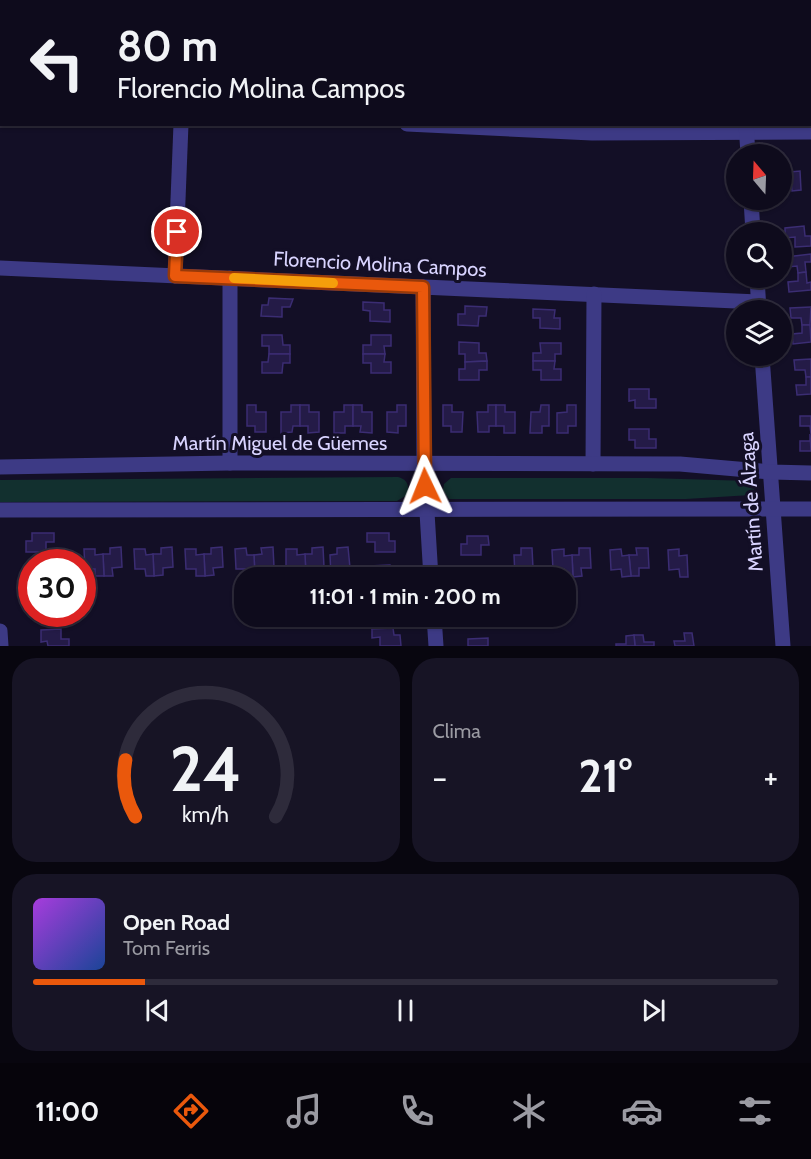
<!DOCTYPE html>
<html lang="es">
<head>
<meta charset="utf-8">
<style>
  :root { --surface:#0e0b1c; --page:#171425; --text:#f1f3f6; --muted:#9b9ba3; --line:#2e2b3b; --accent:#ea580c }
  body { margin:0; font-family:Cabin,sans-serif; background:var(--page); color:var(--text); height:100vh; display:flex; flex-direction:column; font-size:22px; white-space:nowrap }
  * { box-sizing:border-box; margin:0 }
  p { font-size:20px; color:var(--muted) }
  .icon { flex:none; width:33px; height:33px; fill:none; stroke:currentColor; stroke-width:2; stroke-linecap:round; stroke-linejoin:round }
  .map { position:relative; height:646px; overflow:hidden }
  .panel { display:flex; flex-direction:column; gap:12px; padding:12px; background:#08060f; flex:1 }
  .panel>* { flex:none }
  .top-card { position:absolute; left:0px; top:0px; width:812px; height:126px; box-shadow:0 2px 4px #0004,0 0 0 2px var(--line); background:#0e0b1c; color:var(--text); overflow:hidden }
  .needle { width:39px; rotate:341deg }
  .controls { position:absolute; left:726px; top:144px; display:grid; gap:12px }
  .controls a { display:grid; place-items:center; width:66px; height:66px; border-radius:50%; background:var(--surface); box-shadow:0 2px 4px #0004,0 0 0 2px var(--line); font-size:30px }
  .speed { position:absolute; left:18px; top:549px; display:flex; gap:12px; font-size:30px; font-weight:700; text-align:center }
  .speed>* { display:grid; place-content:center; width:78px; height:78px; border-radius:50%; background:var(--surface); box-shadow:0 2px 4px #0004,0 0 0 2px var(--line); line-height:1 }
  .speed .limit { border:9px solid #d22; background:#fff; color:#111 }
  .pin { position:absolute; display:grid; place-items:center; width:51px; height:51px; color:#fff; margin:-26px; border:3px solid #fff; border-radius:50%; box-shadow:0 2px 6px #0007 }
  .me { position:absolute; width:66px; margin:-33px; rotate:358deg; stroke-linejoin:round; filter:drop-shadow(0 0 4px #0008) }
  .turn { display:flex; align-items:center; gap:21px; height:126px; padding:0 18px; font-size:27px }
  .turn .icon { width:78px; height:78px; stroke-width:2.5 }
  .turn b { display:block; font-size:42px; line-height:51px }
  .big { font-size:45px; font-weight:700; line-height:1.1 }
  .panel .widget { flex:1; display:flex; flex-direction:column; justify-content:center; gap:9px; min-width:0; padding:0 21px; border-radius:24px; background:var(--page) }
  .panel .dial { align-items:center; gap:0 }
  .dial svg { height:156px; overflow:visible; fill:none; stroke:var(--line); stroke-width:7; stroke-linecap:round; text-anchor:middle }
  .dial text { fill:var(--text); stroke:none }
  .song { display:flex; align-items:center; gap:18px }
  .cover { width:72px; height:72px; border-radius:9px; background:linear-gradient(135deg,hsl(280 70% 55%),hsl(220 70% 35%)) }
  .played { height:6px; border-radius:3px; background:linear-gradient(90deg,var(--accent) 15%,var(--line) 15%) }
  .keys { display:flex; justify-content:space-around; direction:ltr }
  .heat { display:flex; justify-content:space-between; align-items:center; font-size:33px; direction:ltr }
  .panel .tiles { flex:1; display:grid; gap:12px; grid-template-columns:1fr 1fr }
  .widget:last-child { grid-column:span 2 }
  .trip { position:absolute; left:234px; top:567px; width:342px; height:60px; border-radius:24px; background:var(--surface); box-shadow:0 2px 4px #0004,0 0 0 2px var(--line); font-weight:700; line-height:60px; text-align:center }
  .tabs { display:flex; height:96px; justify-content:space-around; align-items:center; background:#06040b; color:var(--muted) }
  .tabs .icon { width:42px; height:42px }
  .tabs .on { color:var(--accent) }
  .tabs b { font-size:27px; color:var(--text) }
  .map>svg:first-child { display:block }
  .green { fill:#12302f }
  .building { fill:#241b47; stroke:#3b2d73; stroke-width:1.5 }
  .lines { fill:none; stroke-linecap:round; stroke-linejoin:round }
  .street { stroke:#3d3a85; stroke-width:15 }
  .route-casing { stroke:#983908; stroke-width:15 }
  .route { stroke:#ea580c; stroke-width:10 }
  .slow { stroke:#f59e0b; stroke-width:10 }
  .labels { text-anchor:middle; stroke-width:6; stroke-linejoin:round; paint-order:stroke }
  .street-label { font-size:20px; fill:#d9d4ff; stroke:#130f26 }
</style>
</head>
<body>
<div class="map">
<svg width="811" height="646" viewBox="0 0 811 646">
  <rect width="100%" height="100%" fill="#130f26"/>
  <g class="green">
    <path d="M398 477C407 479 410 486 407 495L397 501 0 502V480Z"/>
    <polygon points="451,478 648,478 750,481 755,488 751,495 686,499 449,499 443,490 444,484"/>
  </g>
  <g class="building">
    <polygon points="782,162 789,162 790,172 800,171 801,190 792,191 791,182 782,183"/>
    <polygon points="804,226 805,236 811,236 811,246 795,247 795,237 785,238 785,228"/>
    <polygon points="811,254 811,262 805,262 806,272 798,273 797,266 787,267 786,257"/>
    <polygon points="806,272 807,283 811,282 811,290 789,292 788,282 798,281 798,273"/>
    <polygon points="269,298 290,299 293,299 290,307 282,307 282,317 261,316 262,305 268,305"/>
    <polygon points="363,302 384,303 384,310 390,310 390,322 370,321 370,311 363,310"/>
    <polygon points="465,306 487,307 486,316 479,316 478,326 458,325 458,314 465,314"/>
    <polygon points="811,307 810,325 802,325 801,318 791,318 790,308"/>
    <polygon points="533,309 555,310 554,318 560,318 560,329 540,328 540,318 533,318"/>
    <polygon points="802,325 810,325 811,342 793,344 792,334 802,333"/>
    <polygon points="262,335 282,335 283,345 290,345 290,354 269,354 269,346 262,346"/>
    <polygon points="371,335 391,335 391,346 384,346 385,354 363,354 363,345 371,345"/>
    <polygon points="459,342 479,343 479,353 486,353 487,361 465,362 465,354 459,354"/>
    <polygon points="540,343 561,343 561,354 555,354 555,361 533,361 533,353 541,353"/>
    <polygon points="269,354 290,354 290,363 283,363 282,373 262,373 262,362 268,362"/>
    <polygon points="363,354 385,354 384,362 391,362 391,373 371,373 371,363 363,363"/>
    <polygon points="811,359 811,377 806,377 805,370 795,370 794,360"/>
    <polygon points="487,361 487,370 479,370 479,380 459,380 459,369 465,369 465,362"/>
    <polygon points="533,361 555,361 554,369 561,369 561,380 541,380 541,370 533,370"/>
    <polygon points="806,377 811,377 811,394 797,395 796,385 806,385"/>
    <polygon points="629,389 649,389 649,399 656,399 656,408 635,408 635,400 629,401"/>
    <polygon points="247,405 256,405 256,412 266,412 266,432 255,432 255,426 247,426"/>
    <polygon points="291,405 300,405 300,426 293,426 292,432 281,433 281,412 291,412"/>
    <polygon points="300,405 309,405 309,412 319,412 319,432 308,433 308,426 300,426"/>
    <polygon points="344,405 353,405 353,426 345,426 345,433 334,433 334,412 344,412"/>
    <polygon points="353,405 362,405 362,412 372,412 372,433 360,432 361,426 353,426"/>
    <polygon points="397,405 406,405 406,426 398,426 398,433 387,432 387,412 397,412"/>
    <polygon points="443,405 452,405 452,412 463,412 462,432 451,432 451,426 443,426"/>
    <polygon points="488,405 496,405 496,426 489,426 489,432 478,432 477,412 488,412"/>
    <polygon points="496,405 505,405 505,412 515,412 515,433 504,433 504,426 496,426"/>
    <polygon points="541,405 549,405 549,426 542,426 542,433 530,433 531,412 540,412"/>
    <polygon points="567,405 576,405 576,426 568,426 568,433 557,433 557,413 567,412"/>
    <polygon points="800,416 811,416 811,434 810,426 800,426"/>
    <polygon points="629,429 649,429 649,439 656,439 656,448 635,448 635,440 629,440"/>
    <polygon points="810,434 811,451 800,451 800,441 810,441"/>
    <polygon points="32,533 54,533 54,542 46,542 46,552 26,552 26,541 32,541"/>
    <polygon points="367,533 389,533 389,541 395,541 395,552 375,552 375,542 367,542"/>
    <polygon points="467,536 488,536 489,545 481,545 481,555 461,555 461,544 467,544"/>
    <polygon points="121,547 122,567 112,568 113,576 104,576 103,554 110,554 110,548"/>
    <polygon points="172,547 173,567 163,568 163,575 154,576 153,554 161,554 161,548"/>
    <polygon points="222,547 223,567 213,568 214,575 205,576 204,554 211,554 211,548"/>
    <polygon points="273,547 274,567 264,568 264,575 255,576 254,555 262,554 261,548"/>
    <polygon points="323,547 324,567 314,568 315,575 306,576 305,554 312,554 312,548"/>
    <polygon points="348,547 350,568 339,568 340,576 331,576 330,555 337,554 337,548"/>
    <polygon points="246,548 247,555 254,555 255,576 247,576 246,569 236,569 235,549"/>
    <polygon points="521,548 532,548 533,568 523,569 524,576 515,576 514,555 521,555"/>
    <polygon points="579,548 590,548 591,568 581,568 582,576 573,577 572,555 579,555"/>
    <polygon points="636,548 648,548 649,568 639,568 639,576 631,576 629,555 637,555"/>
    <polygon points="84,549 95,549 95,555 103,554 104,576 95,576 95,569 85,569"/>
    <polygon points="134,549 145,549 146,555 153,554 154,576 146,576 145,569 135,569"/>
    <polygon points="185,549 196,549 196,555 204,554 205,576 196,576 196,569 186,569"/>
    <polygon points="286,549 297,549 297,555 305,554 306,576 297,576 297,569 286,569"/>
    <polygon points="564,549 564,556 572,555 573,577 564,577 564,569 553,570 552,550"/>
    <polygon points="621,549 622,556 629,555 631,576 622,577 621,569 611,570 610,550"/>
    <polygon points="679,549 679,556 687,555 688,577 680,577 679,569 669,570 668,550"/>
    <polygon points="390,565 391,573 397,573 397,578 369,575 369,566"/>
    <polygon points="379,616 399,616 399,620 393,620 393,628 372,629 372,620 379,620"/>
    <polygon points="393,628 394,635 400,635 401,646 380,646 380,637 372,638 372,629"/>
    <polygon points="61,629 61,639 69,639 69,646 48,646 47,641 41,642 41,630"/>
    <polygon points="684,633 692,633 694,646 675,646 674,641 685,641"/>
    <polygon points="634,635 643,635 644,642 654,642 654,646 635,646"/>
    <polygon points="634,635 635,646 616,646 616,644 626,644 626,636"/>
    <polygon points="488,638 488,646 468,646 468,639"/>
  </g>
  <g class="lines">
    <g class="street">
      <polyline points="737,0 737,2"/>
      <polyline points="186,2 186,0"/>
      <polyline points="600,2 600,0"/>
      <polyline points="0,106 2,106"/>
      <polyline points="407,124 592,133 811,132"/>
      <polyline points="746,124 748,154"/>
      <polyline points="751,200 753,232"/>
      <polyline points="0,268 758,302"/>
      <polyline points="175,276 181,124"/>
      <polyline points="230,278 230,463"/>
      <polyline points="757,278 759,310"/>
      <polyline points="423,287 424,463 431,578"/>
      <polyline points="762,356 783,646"/>
      <polyline points="593,464 594,294"/>
      <polyline points="0,467 230,463 680,464 771,472 811,473"/>
      <polyline points="0,510 811,509"/>
      <polyline points="434,616 436,646"/>
      <polyline points="0,631 1,646"/>
    </g>
  </g>
  <g class="lines">
    <g class="route-casing">
      <polyline id="route" points="177,232 175,276 423,287 425,486"/>
    </g>
    <use href="#route" class="route"/>
    <polyline class="slow" points="234,278 333,283"/>
  </g>
  <g class="labels">
    <g class="street-label">
      <text transform="translate(380 264) rotate(3)" y="7">Florencio Molina Campos</text>
      <text x="280" y="450">Martín Miguel de Güemes</text>
      <text transform="translate(751 502) rotate(-94)" y="7">Martín de Álzaga</text>
    </g>
  </g>
</svg>
<div class="controls">
<a><svg class="needle" viewBox="-14 -14 28 28"><path d="M0-13l5 13h-10z" fill="#e53935"/><path d="M0 13l5-13h-10z" fill="#9b9ba3"/></svg></a>
<a><svg class="icon" aria-label="search" viewBox="0 0 24 24"><circle cx="10" cy="10" r="6"/><path d="M15 15l6 6"/></svg></a>
<a><svg class="icon" aria-label="layers" viewBox="0 0 24 24"><path d="M12 4l9 5-9 5-9-5zM3 14l9 5 9-5"/></svg></a>
</div>
<div class="speed"><div class="limit">30</div></div>
<div class="pin" style="left:177px;top:232px;background:#d93025"><svg class="icon" aria-label="arrive" viewBox="0 0 24 24"><path d="M6 21V4h12l-3 4 3 4H6"/></svg></div>
<svg class="me" style="left:425px;top:486px" viewBox="-20 -20 40 40"><path d="M0-17L14 15 0 8-14 15z" fill="#ea580c" stroke="#fff" stroke-width="4"/></svg>
<div class="trip">11:01 · 1 min · 200 m</div>
<div class="top-card">
<div class="turn"><svg class="icon" aria-label="left" viewBox="0 0 24 24"><path d="M17 20v-9H6M10 6l-5 5 5 5"/></svg><div><b>80 m</b>Florencio Molina Campos</div></div>
</div>
</div>
<section class="panel">
<div class="tiles">
<div class="widget dial"><svg viewBox="0 0 100 80">
<path d="M14 69A42 42 0 1 1 86 69"/>
<path d="M14 69A42 42 0 0 1 9 40" stroke="#ea580c"/>
<text x="50" y="56" font-size="32" font-weight="700">24</text>
<text x="50" y="72" font-size="11">km/h</text>
</svg></div>
<div class="widget"><p>Clima</p>
<div class="heat"><a>−</a><b class="big">21°</b><a>+</a></div>
</div>
<div class="widget">
<div class="song"><i class="cover"></i><div><b>Open Road</b><p>Tom Ferris</p></div></div>
<div class="played"></div>
<div class="keys"><svg class="icon" aria-label="previous" viewBox="0 0 24 24"><path d="M18 5L8 12l10 7zM5 5v14"/></svg><svg class="icon" aria-label="pause" viewBox="0 0 24 24"><path d="M8 5v14M16 5v14"/></svg><svg class="icon" aria-label="next" viewBox="0 0 24 24"><path d="M6 5l10 7-10 7zM19 5v14"/></svg></div>
</div>
</div>
</section>
<nav class="tabs">
<b>11:00</b>
<svg class="icon on" aria-label="directions" viewBox="0 0 24 24"><path d="M12 3l9 9-9 9-9-9zM9 14v-3h6M13 9l2 2-2 2"/></svg>
<svg class="icon" aria-label="music" viewBox="0 0 24 24"><path d="M9 18V5l10-2v13"/><circle cx="6" cy="18" r="3"/><circle cx="16" cy="16" r="3"/></svg>
<svg class="icon" aria-label="phone" viewBox="0 0 24 24"><path d="M5 4h4l2 5-3 2q2 4 5 5l2-3 5 2v4C11 20 4 13 5 4z"/></svg>
<svg class="icon" aria-label="climate" viewBox="0 0 24 24"><path d="M12 3v18M4 7l16 10M4 17L20 7"/></svg>
<svg class="icon" aria-label="car" viewBox="0 0 24 24"><path d="M5 17H2v-5l4-1 3-4h7l3 4 3 1v5h-3M9 17h6M6 11h13"/><circle cx="7" cy="17" r="2"/><circle cx="17" cy="17" r="2"/></svg>
<svg class="icon" aria-label="filters" viewBox="0 0 24 24"><path d="M4 7h16M4 17h16"/><circle cx="9" cy="7" r="2"/><circle cx="15" cy="17" r="2"/></svg>
</nav>
</body>
</html>
